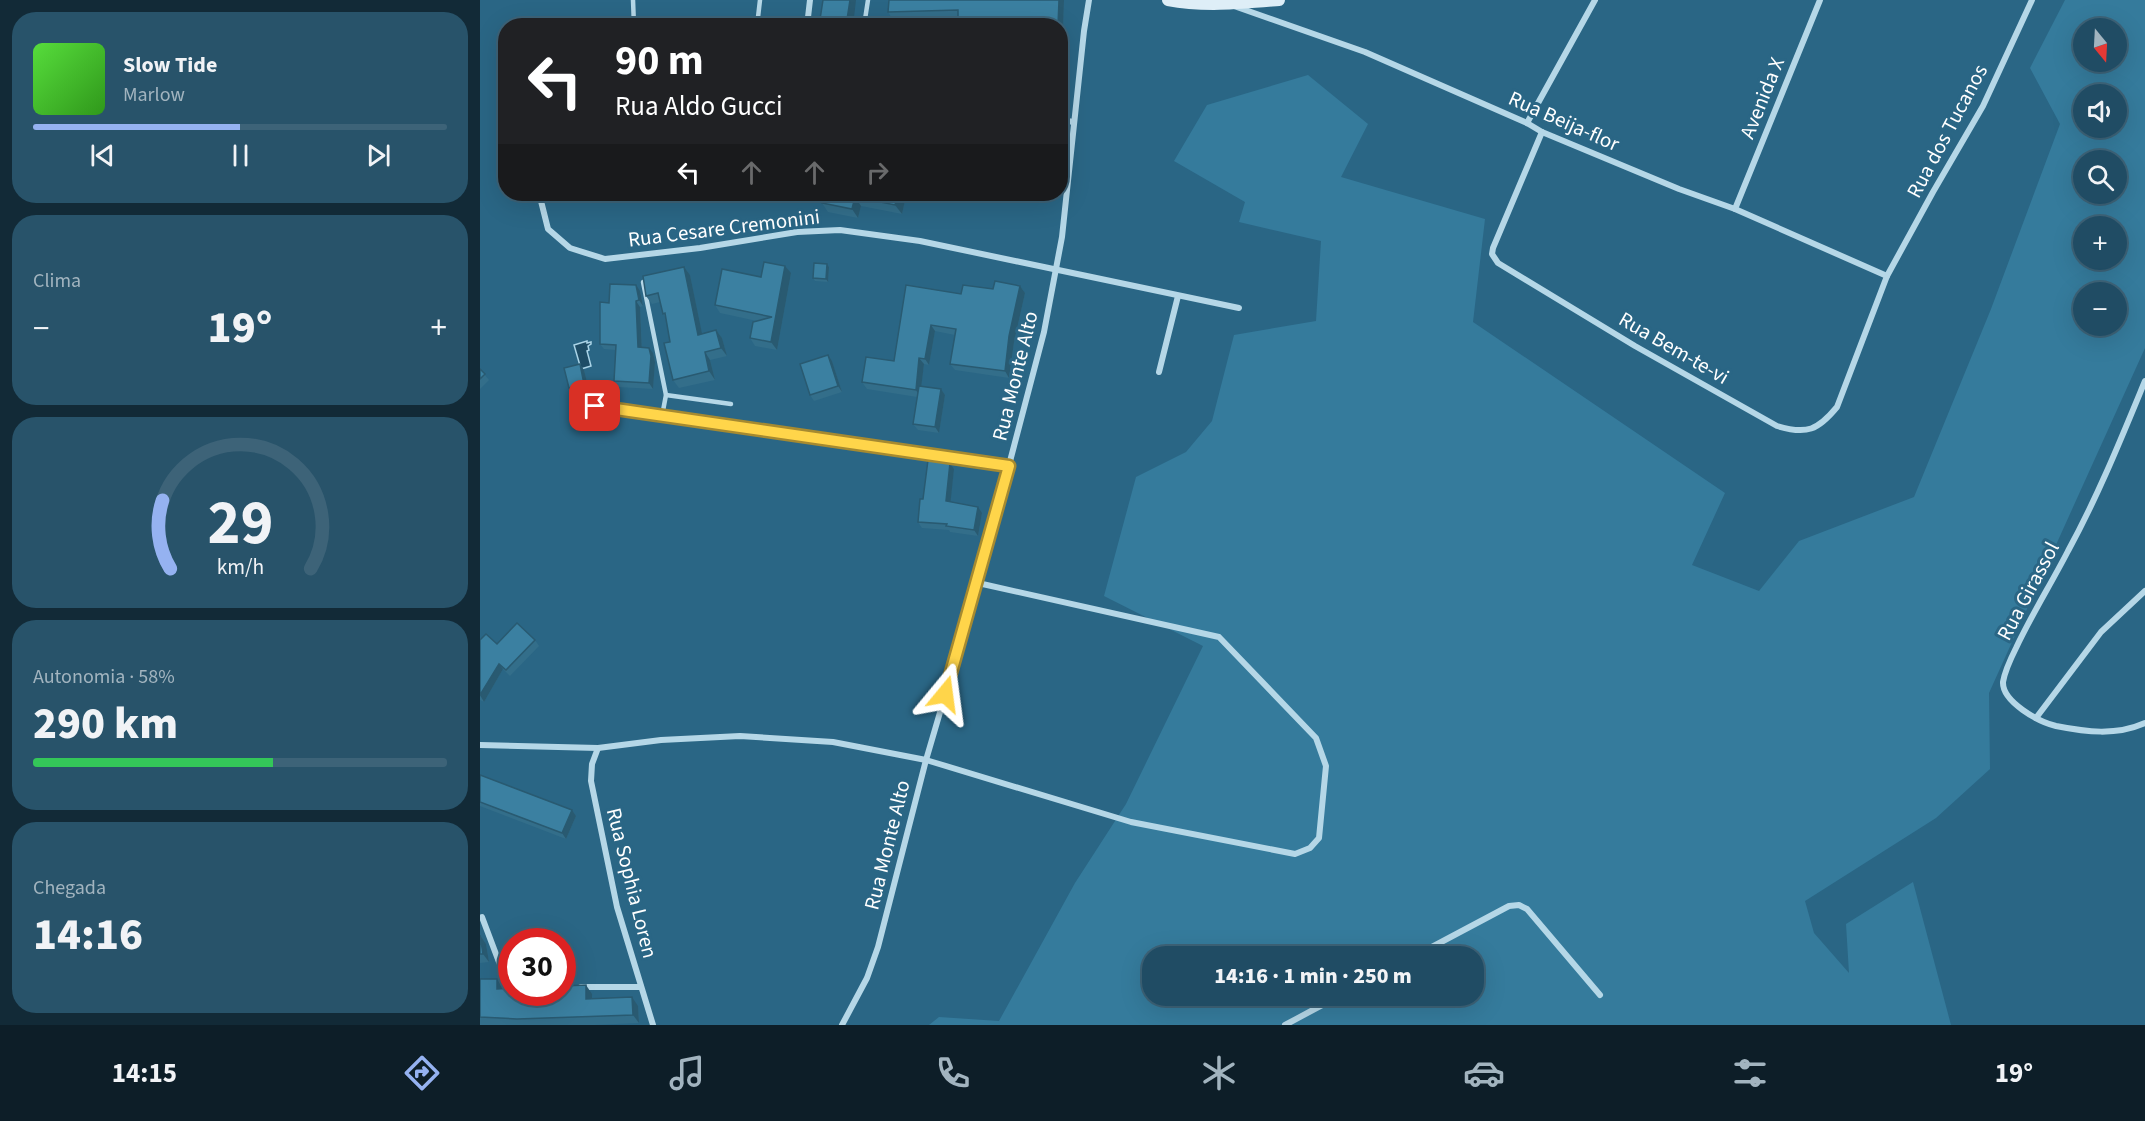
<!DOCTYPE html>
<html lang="pt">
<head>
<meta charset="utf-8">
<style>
  :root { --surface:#204c64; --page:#28536a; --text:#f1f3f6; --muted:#a2b4bf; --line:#3d6378; --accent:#95b2f1 }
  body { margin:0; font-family:"Source Sans 3",sans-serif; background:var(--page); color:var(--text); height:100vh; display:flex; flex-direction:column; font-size:22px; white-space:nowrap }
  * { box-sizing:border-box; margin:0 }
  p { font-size:20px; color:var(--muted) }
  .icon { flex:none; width:33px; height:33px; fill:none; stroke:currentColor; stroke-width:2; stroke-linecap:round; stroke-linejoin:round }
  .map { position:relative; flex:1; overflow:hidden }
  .sheet { display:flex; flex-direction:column; gap:12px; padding:12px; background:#122a37; width:480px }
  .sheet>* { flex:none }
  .hud { position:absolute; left:18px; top:18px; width:570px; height:183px; border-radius:24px; box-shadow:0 6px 24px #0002,0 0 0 2px var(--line); background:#202124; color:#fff; overflow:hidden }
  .needle { width:39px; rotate:162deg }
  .controls { position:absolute; left:1593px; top:18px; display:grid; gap:12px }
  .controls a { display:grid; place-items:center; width:54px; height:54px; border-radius:50%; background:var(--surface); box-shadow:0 6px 24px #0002,0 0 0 2px var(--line); font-size:30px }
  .speed { position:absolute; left:18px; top:928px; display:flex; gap:12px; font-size:30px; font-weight:700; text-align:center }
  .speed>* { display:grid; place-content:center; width:78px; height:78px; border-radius:50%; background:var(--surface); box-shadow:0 6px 24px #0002,0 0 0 2px var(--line); line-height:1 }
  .speed .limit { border:9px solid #d22; background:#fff; color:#111 }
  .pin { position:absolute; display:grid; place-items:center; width:51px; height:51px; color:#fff; margin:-26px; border-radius:12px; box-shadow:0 3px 9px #0006 }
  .me { position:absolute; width:66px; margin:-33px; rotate:16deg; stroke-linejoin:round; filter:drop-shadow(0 0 4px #0008) }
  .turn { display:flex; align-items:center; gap:21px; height:126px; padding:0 18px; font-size:27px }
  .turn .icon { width:78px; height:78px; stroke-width:2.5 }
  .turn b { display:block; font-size:42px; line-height:51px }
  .lanes { display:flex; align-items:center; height:57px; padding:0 18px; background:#0003; justify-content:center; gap:30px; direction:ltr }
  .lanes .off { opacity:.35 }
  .big { font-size:45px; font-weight:800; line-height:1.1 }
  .sheet .widget { flex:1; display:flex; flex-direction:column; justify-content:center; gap:9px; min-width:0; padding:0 21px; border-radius:24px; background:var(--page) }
  .sheet .dial { align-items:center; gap:0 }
  .dial svg { height:156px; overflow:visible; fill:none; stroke:var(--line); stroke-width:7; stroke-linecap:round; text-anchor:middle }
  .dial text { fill:var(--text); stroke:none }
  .song { display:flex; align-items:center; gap:18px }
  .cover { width:72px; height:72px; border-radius:9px; background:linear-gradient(135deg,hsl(110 70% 55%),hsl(110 70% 35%)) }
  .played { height:6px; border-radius:3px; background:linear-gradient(90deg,var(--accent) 50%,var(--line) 50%) }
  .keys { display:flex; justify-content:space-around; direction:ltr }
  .heat { display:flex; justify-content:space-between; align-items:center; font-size:33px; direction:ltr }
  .charge { height:9px; border-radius:4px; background:linear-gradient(90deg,#34c759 58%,var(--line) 0) }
  .trip { position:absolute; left:662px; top:946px; width:342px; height:60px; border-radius:24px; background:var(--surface); box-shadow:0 6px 24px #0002,0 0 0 2px var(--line); font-weight:800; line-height:60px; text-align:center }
  .menu { display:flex; height:96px; justify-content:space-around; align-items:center; background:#0d1e28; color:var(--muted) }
  .menu .icon { width:42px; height:42px }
  .menu .on { color:var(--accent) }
  .menu b { font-size:27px; color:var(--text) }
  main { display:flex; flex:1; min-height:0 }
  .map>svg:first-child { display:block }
  .green { fill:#357b9c; fill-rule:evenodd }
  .water { fill:#1e4d66; stroke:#aad4e7; stroke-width:1.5 }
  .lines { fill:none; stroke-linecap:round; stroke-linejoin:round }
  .lane { stroke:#b5d7e7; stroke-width:4.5 }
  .street { stroke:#b5d7e7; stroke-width:6 }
  .secondary { stroke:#deeef7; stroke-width:12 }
  .wall { fill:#336e8a }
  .shaded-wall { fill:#295a71 }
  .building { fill:#3b80a1; stroke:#295a71; stroke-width:1.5 }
  .route-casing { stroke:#a68a30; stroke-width:15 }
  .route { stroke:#ffd54a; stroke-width:10 }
  .labels { text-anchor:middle; stroke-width:6; stroke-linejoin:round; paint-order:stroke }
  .street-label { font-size:21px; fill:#fff; stroke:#2a6685 }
</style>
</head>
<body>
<main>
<section class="sheet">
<div class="widget">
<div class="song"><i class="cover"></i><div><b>Slow Tide</b><p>Marlow</p></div></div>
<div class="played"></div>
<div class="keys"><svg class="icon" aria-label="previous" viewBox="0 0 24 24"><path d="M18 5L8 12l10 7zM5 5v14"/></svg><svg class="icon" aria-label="pause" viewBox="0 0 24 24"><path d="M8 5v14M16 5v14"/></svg><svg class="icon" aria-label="next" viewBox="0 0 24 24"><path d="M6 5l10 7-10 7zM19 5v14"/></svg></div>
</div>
<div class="widget"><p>Clima</p>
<div class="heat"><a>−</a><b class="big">19°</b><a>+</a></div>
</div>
<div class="widget dial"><svg viewBox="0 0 100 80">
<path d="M14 69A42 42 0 1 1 86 69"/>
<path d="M14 69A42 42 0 0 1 10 34" stroke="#95b2f1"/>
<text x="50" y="56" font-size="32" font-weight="700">29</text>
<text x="50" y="72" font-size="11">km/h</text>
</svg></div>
<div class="widget"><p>Autonomia · 58%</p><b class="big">290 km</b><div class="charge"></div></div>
<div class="widget"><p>Chegada</p><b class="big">14:16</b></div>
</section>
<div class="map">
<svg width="1665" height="1025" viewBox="0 0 1665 1025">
  <rect width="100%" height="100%" fill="#2a6685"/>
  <path class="green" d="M1585 0H1665V348L1509 693 1510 769 1456 818 1325 901 1334 933 1369 973 1366 924 1433 882 1471 1025H449L459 1017 519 1021 595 883 646 804 723 646 624 596 656 477 706 452 732 421 754 335 836 321 841 241 759 222 765 202 694 161 727 105 828 75 888 124 861 177 1005 219 993 322 1245 493 1212 565 1279 591 1319 541 1434 497 1511 309 1580 124 1550 68ZM1604 28H1636V62H1604ZM1604 94H1636V128H1604ZM1604 160H1636V194H1604ZM1604 226H1636V260H1604ZM1604 292H1636V326H1604ZM672 957H993V996H672Z"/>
  <polygon class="water" points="107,341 107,343 111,342 111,344 108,346 109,350 107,351 111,366 101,369 94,345"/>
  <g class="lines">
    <g class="lane">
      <polyline points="153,0 154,26"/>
      <polyline points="277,26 280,0"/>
      <polyline points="384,26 388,0"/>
      <polyline points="163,282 186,395 182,416"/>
      <polyline points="186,395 251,404"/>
    </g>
    <g class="street">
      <polyline points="754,6 885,52 1047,123 1062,132 1199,189 1255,209 1407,276"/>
      <polyline points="327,26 330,0"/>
      <polyline points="580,120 594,122"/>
      <polyline points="1047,123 1115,0"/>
      <path d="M1062 132 1013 248 1012 254 1018 263 1155 346 1297 426C1327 435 1338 430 1357 407L1407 276 1453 192 1503 106 1552 0"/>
      <polyline points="64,194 61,201 68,229 90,248 125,259 220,248 317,232 360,230 440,241 759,308"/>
      <polyline points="1255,209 1340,0"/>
      <polyline points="679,372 698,296"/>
      <path d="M1665 381C1641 439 1618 496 1588 551 1571 584 1552 614 1536 648 1531 658 1525 670 1523 682 1522 702 1559 722 1576 726 1606 732 1636 736 1665 723"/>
      <polyline points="93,402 529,466"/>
      <polyline points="1556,718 1621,632 1665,591"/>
      <polyline points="0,745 118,748 181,740 260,736 353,742 446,760 651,822 815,854 830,848 839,838 846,766 836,738 739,637 498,583"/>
      <polyline points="118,748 112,764 111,781 137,907 173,1025"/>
      <polyline points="2,917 25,978 32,984"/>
      <polyline points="933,957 1029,906 1039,905 1047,909 1120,995"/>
      <polyline points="101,987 161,987"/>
      <polyline points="362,1025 387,978 398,947 446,760 498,583 564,332 582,237 604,31 609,0"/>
      <polyline points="805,1025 859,996"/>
    </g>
    <path class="secondary" d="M688 0C724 7 763 3 799 0"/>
  </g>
  <g class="wall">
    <polygon points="409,0 584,0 582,58 478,18 413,20 408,12"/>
    <polygon points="344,194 424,194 426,196 422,214 381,206 378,218 348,212 342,203"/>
    <polygon points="347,264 349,267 348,282 335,281 333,278"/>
    <polygon points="204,267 210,275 222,334 236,330 242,338 247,356 230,360 235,380 199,388 193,380 190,342 186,318 183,314 180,302 172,304 166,296"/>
    <polygon points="311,273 297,350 275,346 270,338 277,321 240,313 235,305 281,277"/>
    <polygon points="540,286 545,293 534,342 529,378 475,370 470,364 475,335 455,331 449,365 444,364 441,387 461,389 465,395 459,433 438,430 433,424 437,397 387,389 382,382 414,361 481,294"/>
    <polygon points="160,291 163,306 160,307 162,347 173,353 175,362 173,389 138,387 134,381 136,350 124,349 120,344 129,303"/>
    <polygon points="348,355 352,361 362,392 334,401 330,395"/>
    <polygon points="0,369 9,380 0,389"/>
    <polygon points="104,370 109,390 93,394 89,388"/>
    <polygon points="470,463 474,469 470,502 502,513 498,536 470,532 469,530 442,528 438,522 443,499"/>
    <polygon points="0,640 17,644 55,640 59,646 30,676 23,669 4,702 0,700"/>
    <polygon points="0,775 92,810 96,816 86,839 0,806"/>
    <polygon points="0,935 6,944 9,962 0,963"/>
    <polygon points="0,979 23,988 112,994 112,998 158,1006 159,1023 115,1025 0,1025"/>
  </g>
  <g class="shaded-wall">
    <polygon points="370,0 376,0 373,26 366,26"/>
    <polygon points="579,0 584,0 582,58 580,67 580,26 578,26"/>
    <polygon points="418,194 424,194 426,196 422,214 415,205"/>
    <polygon points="375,197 381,206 378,218 372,209"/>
    <polygon points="347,264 349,267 348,282 346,279"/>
    <polygon points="305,266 311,273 297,350 291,342"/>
    <polygon points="204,267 210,275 224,343 218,335"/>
    <polygon points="156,285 160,291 163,306 159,300"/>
    <polygon points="540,286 545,293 534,342 529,378 525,371 529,336"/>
    <polygon points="156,301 160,307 162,353 158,347"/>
    <polygon points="451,325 455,331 449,365 445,359"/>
    <polygon points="236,330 242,338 247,356 241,348"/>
    <polygon points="169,348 173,353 175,362 173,389 169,383"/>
    <polygon points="225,352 230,360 235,380 229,371"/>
    <polygon points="348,355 352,361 362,392 358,386"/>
    <polygon points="439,358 444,364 440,397 436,390"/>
    <polygon points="100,364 104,370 109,390 104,384"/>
    <polygon points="461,389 465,395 459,433 455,427"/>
    <polygon points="470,463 474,469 470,507 466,501"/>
    <polygon points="498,507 502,513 498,536 494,530"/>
    <polygon points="19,664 23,669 4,702 0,695"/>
    <polygon points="92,810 96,816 86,839 82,833"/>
    <polygon points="0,935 6,944 9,962 3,954"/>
    <polygon points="17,979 23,988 17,989"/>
    <polygon points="106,985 112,994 112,1008 106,999"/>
    <polygon points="152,997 158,1006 159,1023 153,1015"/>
  </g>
  <g class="building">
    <polygon points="343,0 370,0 366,26 339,26"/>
    <polygon points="409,0 579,0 578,26 478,26 478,10 408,12"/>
    <polygon points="344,194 418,194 415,205 375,197 372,209 342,203"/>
    <polygon points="284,262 305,266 291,342 270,338 273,322 292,317 235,305 242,269 281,277"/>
    <polygon points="334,263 347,264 346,279 333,278"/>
    <polygon points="204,267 218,335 236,330 241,348 225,352 229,371 193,380 184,343 190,342 185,313 183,314 178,293 166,296 163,276"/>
    <polygon points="515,281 540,286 529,336 525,371 470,364 476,329 451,325 445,359 439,358 436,390 382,382 386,357 414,361 426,285 481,294 483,285 513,289"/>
    <polygon points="130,284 156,285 159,300 156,301 158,347 169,348 171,356 169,383 134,381 136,345 120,344 120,302 129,303"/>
    <polygon points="348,355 358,386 330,395 320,364"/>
    <polygon points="100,364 104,384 89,388 84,368"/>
    <polygon points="0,369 5,374 0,379"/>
    <polygon points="439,386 461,389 455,427 433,424"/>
    <polygon points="448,460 470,463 466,501 498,507 494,530 466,526 467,524 438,522 440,499 443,499"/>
    <polygon points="37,623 55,640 26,670 19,664 0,695 0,640 6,634 17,644"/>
    <polygon points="0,775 92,810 82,833 0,802"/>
    <polygon points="0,935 3,954 0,954"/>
    <polygon points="0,979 17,979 17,989 32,988 32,993 82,993 82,986 106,985 106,999 152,997 153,1015 37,1019 0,1017"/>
  </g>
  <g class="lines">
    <g class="route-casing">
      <polyline id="route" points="115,406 529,466 465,694"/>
    </g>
    <use href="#route" class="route"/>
  </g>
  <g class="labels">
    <g class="street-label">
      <text transform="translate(1282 98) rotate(-68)" y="7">Avenida X</text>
      <text transform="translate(1084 121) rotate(24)" y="7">Rua Beija-flor</text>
      <text transform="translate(1467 131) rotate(-62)" y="7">Rua dos Tucanos</text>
      <text transform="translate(244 228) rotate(-7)" y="7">Rua Cesare Cremonini</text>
      <text transform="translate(1194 348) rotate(30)" y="7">Rua Bem-te-vi</text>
      <text transform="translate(535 376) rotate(-76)" y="7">Rua Monte Alto</text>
      <text transform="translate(1548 591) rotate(-62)" y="7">Rua Girassol</text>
      <text transform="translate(407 845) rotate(-76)" y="7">Rua Monte Alto</text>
      <text transform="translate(152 883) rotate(76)" y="7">Rua Sophia Loren</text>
    </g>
  </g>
</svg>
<div class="controls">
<a><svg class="needle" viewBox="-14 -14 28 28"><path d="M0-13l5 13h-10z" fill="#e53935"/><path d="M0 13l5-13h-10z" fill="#a2b4bf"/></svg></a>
<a><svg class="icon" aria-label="sound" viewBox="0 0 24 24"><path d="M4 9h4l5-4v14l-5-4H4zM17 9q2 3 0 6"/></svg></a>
<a><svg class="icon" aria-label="search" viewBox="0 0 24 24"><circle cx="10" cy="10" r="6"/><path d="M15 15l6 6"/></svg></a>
<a>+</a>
<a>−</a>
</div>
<div class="speed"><div class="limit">30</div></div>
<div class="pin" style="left:115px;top:406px;background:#d93025"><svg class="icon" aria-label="arrive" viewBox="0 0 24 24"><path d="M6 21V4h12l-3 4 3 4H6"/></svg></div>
<svg class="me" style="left:465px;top:694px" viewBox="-20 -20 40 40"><path d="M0-17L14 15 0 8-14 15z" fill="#ffd54a" stroke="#fff" stroke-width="4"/></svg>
<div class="trip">14:16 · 1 min · 250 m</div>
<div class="hud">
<div class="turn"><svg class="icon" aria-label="left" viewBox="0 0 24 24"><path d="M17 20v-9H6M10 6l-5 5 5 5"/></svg><div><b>90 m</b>Rua Aldo Gucci</div></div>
<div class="lanes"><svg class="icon" aria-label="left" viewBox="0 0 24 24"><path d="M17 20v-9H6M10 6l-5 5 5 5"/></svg><svg class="icon off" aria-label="ahead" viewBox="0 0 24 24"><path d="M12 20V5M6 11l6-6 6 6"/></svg><svg class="icon off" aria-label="ahead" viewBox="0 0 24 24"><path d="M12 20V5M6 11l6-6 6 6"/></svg><svg class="icon off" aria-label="right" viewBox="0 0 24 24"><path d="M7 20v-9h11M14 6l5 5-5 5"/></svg></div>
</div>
</div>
</main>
<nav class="menu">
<b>14:15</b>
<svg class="icon on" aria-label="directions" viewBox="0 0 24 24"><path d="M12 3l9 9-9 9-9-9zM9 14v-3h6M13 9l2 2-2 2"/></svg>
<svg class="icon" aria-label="music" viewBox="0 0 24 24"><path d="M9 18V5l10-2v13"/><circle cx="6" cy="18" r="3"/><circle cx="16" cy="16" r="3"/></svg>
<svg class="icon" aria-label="phone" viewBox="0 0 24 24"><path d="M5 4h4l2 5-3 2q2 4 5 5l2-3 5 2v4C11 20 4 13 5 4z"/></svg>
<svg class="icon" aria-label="climate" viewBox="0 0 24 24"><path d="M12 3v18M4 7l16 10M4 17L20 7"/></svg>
<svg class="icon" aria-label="car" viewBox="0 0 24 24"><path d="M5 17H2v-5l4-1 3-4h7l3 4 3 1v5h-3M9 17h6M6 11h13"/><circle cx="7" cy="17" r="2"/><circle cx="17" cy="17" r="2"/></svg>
<svg class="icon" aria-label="filters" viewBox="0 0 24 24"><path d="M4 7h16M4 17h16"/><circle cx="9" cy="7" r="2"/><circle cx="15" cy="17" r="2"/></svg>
<b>19°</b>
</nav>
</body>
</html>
